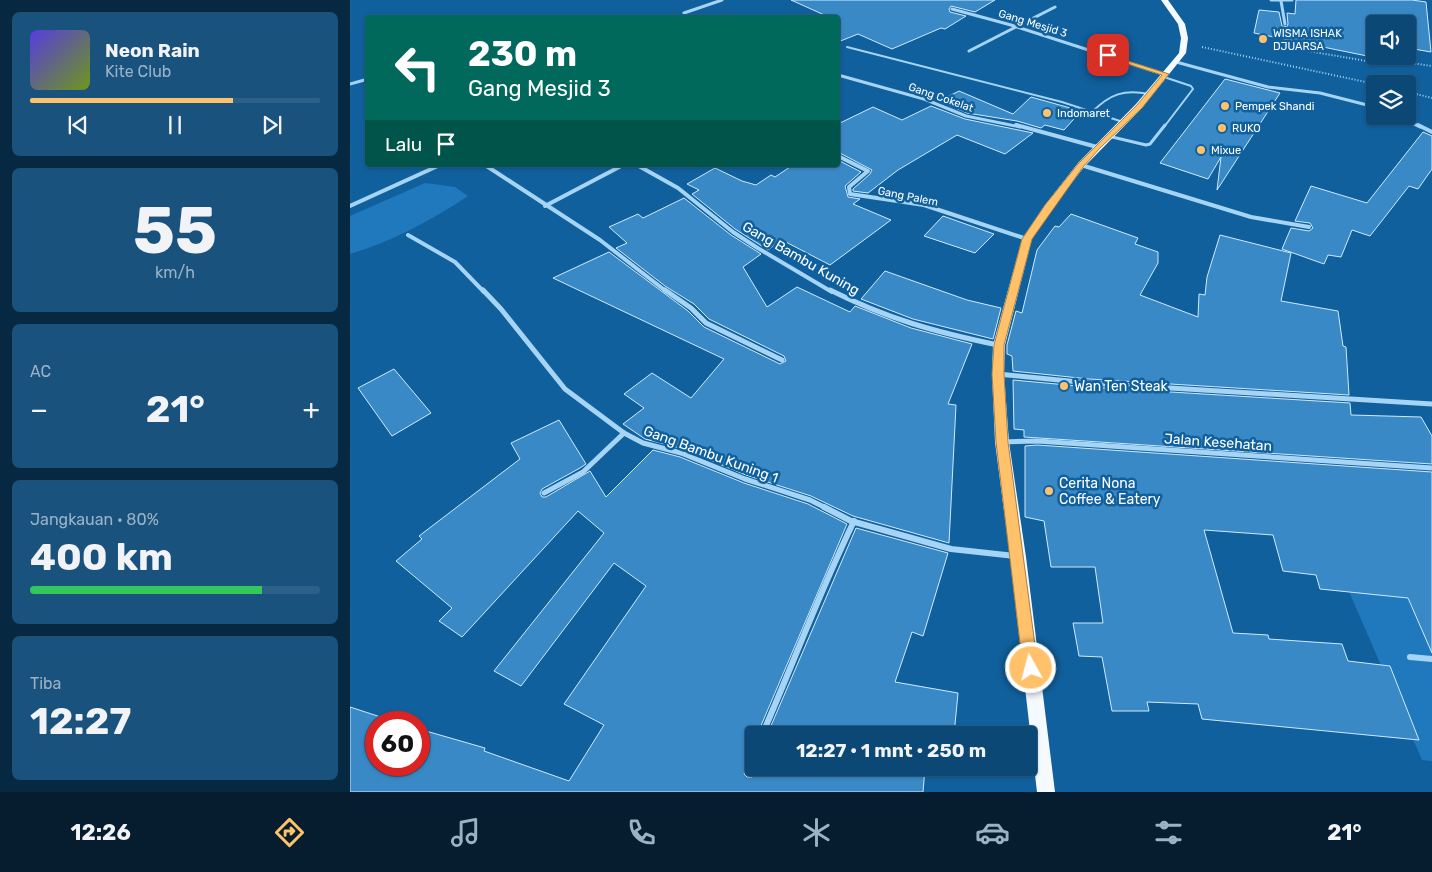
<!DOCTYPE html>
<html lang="id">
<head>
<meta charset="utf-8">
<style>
  :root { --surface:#0c4876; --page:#1a527e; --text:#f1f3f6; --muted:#9ab2c5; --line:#2c6088; --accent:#ffc26b }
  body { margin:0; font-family:Rubik,sans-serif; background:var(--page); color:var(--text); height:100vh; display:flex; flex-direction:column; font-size:19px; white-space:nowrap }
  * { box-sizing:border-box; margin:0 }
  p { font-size:16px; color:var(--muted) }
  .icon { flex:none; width:28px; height:28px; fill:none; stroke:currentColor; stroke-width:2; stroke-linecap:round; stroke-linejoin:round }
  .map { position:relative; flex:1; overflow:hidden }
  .details { display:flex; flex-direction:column; gap:12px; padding:12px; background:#072841; width:350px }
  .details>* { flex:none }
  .top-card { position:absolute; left:15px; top:15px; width:475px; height:152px; border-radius:5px; box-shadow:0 1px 4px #0004,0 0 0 1px var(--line); background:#00695c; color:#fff; overflow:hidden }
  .controls { position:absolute; left:1016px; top:15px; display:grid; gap:10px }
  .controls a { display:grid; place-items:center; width:50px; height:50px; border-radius:5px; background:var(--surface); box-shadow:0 1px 4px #0004,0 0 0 1px var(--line); font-size:25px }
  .speed { position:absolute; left:15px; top:711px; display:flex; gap:10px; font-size:25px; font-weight:700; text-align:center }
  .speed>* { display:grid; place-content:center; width:65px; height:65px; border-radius:50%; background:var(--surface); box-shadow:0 1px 4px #0004,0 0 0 1px var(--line); line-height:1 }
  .speed .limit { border:8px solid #d22; background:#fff; color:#111 }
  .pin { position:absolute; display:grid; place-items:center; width:42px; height:42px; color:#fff; margin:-21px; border-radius:10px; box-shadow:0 2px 8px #0006 }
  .me { position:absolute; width:55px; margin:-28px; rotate:353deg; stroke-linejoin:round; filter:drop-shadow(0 0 4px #0008) }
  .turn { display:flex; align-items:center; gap:18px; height:105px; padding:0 20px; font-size:22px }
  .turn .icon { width:65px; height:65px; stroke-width:2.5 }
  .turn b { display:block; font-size:35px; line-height:42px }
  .then { display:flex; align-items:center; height:48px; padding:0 20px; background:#0003; gap:10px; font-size:19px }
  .big { font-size:38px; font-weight:700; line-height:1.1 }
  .details .tile { flex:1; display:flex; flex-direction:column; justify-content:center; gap:8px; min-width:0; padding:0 18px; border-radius:8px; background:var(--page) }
  .details .dial { align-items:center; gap:0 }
  .dial b { font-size:65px; line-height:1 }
  .song { display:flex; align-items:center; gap:15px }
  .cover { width:60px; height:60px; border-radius:8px; background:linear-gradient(135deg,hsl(250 70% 55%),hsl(80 70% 35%)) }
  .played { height:5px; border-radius:2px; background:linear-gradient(90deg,var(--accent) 70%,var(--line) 70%) }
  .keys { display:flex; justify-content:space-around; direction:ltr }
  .heat { display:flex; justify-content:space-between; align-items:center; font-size:28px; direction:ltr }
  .charge { height:8px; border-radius:4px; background:linear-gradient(90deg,#34c759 80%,var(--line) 0) }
  .trip { position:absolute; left:395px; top:726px; width:292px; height:50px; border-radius:5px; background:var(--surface); box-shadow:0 1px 4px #0004,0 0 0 1px var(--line); font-weight:700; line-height:50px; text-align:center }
  .menu { display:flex; height:80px; justify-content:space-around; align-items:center; background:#051d2f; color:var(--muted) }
  .menu .icon { width:35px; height:35px }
  .menu .active { color:var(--accent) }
  .menu b { font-size:22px; color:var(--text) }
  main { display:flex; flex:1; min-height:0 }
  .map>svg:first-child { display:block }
  .green { fill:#1f79bc }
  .building { fill:#3989c6; stroke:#cfeafe }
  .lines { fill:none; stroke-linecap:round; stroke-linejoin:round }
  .path { stroke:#a6d4f5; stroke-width:2; stroke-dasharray:1 2; stroke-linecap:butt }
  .lane-far1 { stroke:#a6d4f5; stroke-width:2 }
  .lane { stroke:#a6d4f5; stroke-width:3 }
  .street-far3 { stroke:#a6d4f5; stroke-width:3 }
  .street-far2 { stroke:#a6d4f5; stroke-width:4 }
  .street-far1 { stroke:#a6d4f5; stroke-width:5 }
  .street { stroke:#a6d4f5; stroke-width:6 }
  .primary { fill:#f5faff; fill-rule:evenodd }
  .route { fill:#ffc26b; stroke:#a67e46 }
  .poi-dot { fill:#ffc26b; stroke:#10609e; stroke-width:2 }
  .labels { text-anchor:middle; stroke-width:5; stroke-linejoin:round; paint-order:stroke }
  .far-street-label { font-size:11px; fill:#fff; stroke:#10609e }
  .far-poi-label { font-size:11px; fill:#fff; stroke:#10609e; text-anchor:start }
  .street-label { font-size:14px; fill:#fff; stroke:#10609e }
  .poi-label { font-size:14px; fill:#fff; stroke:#10609e; text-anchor:start }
</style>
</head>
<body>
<main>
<section class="details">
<div class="tile">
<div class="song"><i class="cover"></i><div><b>Neon Rain</b><p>Kite Club</p></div></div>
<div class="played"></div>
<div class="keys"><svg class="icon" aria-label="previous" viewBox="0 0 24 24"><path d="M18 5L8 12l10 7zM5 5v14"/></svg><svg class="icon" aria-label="pause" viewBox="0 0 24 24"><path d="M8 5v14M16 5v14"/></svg><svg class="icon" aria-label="next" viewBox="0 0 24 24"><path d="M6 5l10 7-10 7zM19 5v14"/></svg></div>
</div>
<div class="tile dial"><b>55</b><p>km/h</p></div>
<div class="tile"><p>AC</p>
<div class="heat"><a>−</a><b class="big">21°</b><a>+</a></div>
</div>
<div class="tile"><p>Jangkauan · 80%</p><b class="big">400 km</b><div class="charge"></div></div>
<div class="tile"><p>Tiba</p><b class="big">12:27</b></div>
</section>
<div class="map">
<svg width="1082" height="792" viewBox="0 0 1082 792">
  <rect width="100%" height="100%" fill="#10609e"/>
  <g class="green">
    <path d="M75 183 105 187 118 196C82 220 41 242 0 254V216Z"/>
    <polygon points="981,550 1082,559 1082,761 1072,760"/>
  </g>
  <g class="building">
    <polygon points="441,0 645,0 625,12 601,6 599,9 600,12 616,16 595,29 591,28 542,49 508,34 488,42 488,18 481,18"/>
    <polygon points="946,0 1062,0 1076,2 1081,52 1058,48 1058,24 1025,24 1025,56 1039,56 1037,60 904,33 909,10 929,12 932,26 937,27 938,24 937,13 945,14"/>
    <polygon points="875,79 930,93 867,190 871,157 858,179 810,163"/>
    <polygon points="609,91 663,114 681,97 731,111 714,130 695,125 691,128 667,121 617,113 589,101"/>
    <polygon points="581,106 615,119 683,133 655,154 607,135 548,170 518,193 503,191 503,189 520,174 522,170 488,152 488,124 523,107 552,120"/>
    <polygon points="1073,132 1082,136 1082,169 1068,189 1059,186 1020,236 1002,230 991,257 978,255 974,264 932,249 941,228 959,231 963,228 960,223 945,221 961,186 1017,203"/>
    <polygon points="488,160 511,172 495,186 498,197 510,199 503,204 541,220 480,265 432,240 418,250 385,229 342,194 349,190 337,184 365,168 392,181 406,185 421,175 425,177 443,165 488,165"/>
    <polygon points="334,198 381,235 411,254 393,267 417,307 447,287 500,312 505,306 561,328 622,344 598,404 606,405 599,543 503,516 461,496 396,475 333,449 295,439 273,424 294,408 274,394 302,373 341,398 374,359 203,278 259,252 338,311 354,327 430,364 436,361 434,356 359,319 344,304 315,286 266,248 277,243 259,227 288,214 293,218"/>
    <polygon points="721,214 788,238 785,244 808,252 808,263 790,295 848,317 849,294 855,295 857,277 870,235 941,253 931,301 988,311 993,346 996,347 999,395 739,379 663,371 662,356 657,354 657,345 666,311 672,313 687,250 705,226 709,227"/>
    <polygon points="593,216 644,234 625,253 574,236"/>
    <polygon points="535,271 617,300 651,308 643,339 563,319 511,299"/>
    <polygon points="44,369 81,413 42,436 8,388"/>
    <polygon points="663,380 739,387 1000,403 1001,415 1071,417 1082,436 1082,464 674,437 674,430 664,429"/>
    <polygon points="209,420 236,464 230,468 192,489 190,493 192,497 196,497 240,471 256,497 303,450 330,457 394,483 458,504 497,524 407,735 404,735 404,754 399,757 394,774 397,777 402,777 406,768 575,768 573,792 0,792 0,707 46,722 26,722 26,765 69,765 69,729 135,748 134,751 219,781 254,725 214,704 296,586 264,563 171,686 144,671 254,533 228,511 112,637 89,621 102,608 46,561 72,539 69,536 170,459 161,443"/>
    <polygon points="687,445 1082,472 1082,653 1058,598 970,589 966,575 933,571 923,535 854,530 883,633 918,635 919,639 992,644 998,661 1040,666 1069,740 852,719 848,704 797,702 799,711 762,711 752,657 729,656 723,623 753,623 745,567 701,567 694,521 675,517 675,446"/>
    <polygon points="506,528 598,553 573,636 562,632 545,682 608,693 604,735 417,735"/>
  </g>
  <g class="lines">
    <g class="path">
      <polyline points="852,47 1025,84"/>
      <polyline points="946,49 1028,63 1054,62 1082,66"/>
      <polyline points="1058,92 1082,98"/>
    </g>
    <g class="lane-far1">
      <polyline points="497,47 712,102 773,122"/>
      <path d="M742 112C760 94 774 89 799 94"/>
      <polyline points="814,127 843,89 841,86 814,77"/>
    </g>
    <polyline class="lane" points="758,136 796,145 800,144 815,125"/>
    <g class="street-far3">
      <polyline points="921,0 942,0"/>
      <polyline points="931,1 935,24"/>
      <polyline points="602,9 661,25 816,75"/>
      <polyline points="334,13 372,0"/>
      <polyline points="619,51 705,7"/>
      <polyline points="826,62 918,87 970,93 1025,107"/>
      <polyline points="488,75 574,99 616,116 670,127"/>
      <polyline points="0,84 18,79"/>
      <polyline points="1048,116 1070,127"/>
    </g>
    <g class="street-far2">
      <polyline points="666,125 747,147"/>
      <polyline points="1068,125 1082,132"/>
      <polyline points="488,156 518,171 499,187 500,194 574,205 677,239"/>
      <polyline points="135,165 250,240 317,292"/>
      <polyline points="287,165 328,188 383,232 406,247 482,292"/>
      <polyline points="731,165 901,217 959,227"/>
      <polyline points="0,206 90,165"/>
      <polyline points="195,206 273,165"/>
      <polyline points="58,235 105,262 134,292"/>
    </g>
    <g class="street-far1">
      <polyline points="133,290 151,309 215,389 274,433 293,443 331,453 395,479 460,500 476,508"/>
      <polyline points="315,290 341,308 356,323 432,360"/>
      <path d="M480 290C538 319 585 332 648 345"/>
      <polyline points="648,374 739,383 1082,404"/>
      <polyline points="652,442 687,441 1082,468"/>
      <polyline points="194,493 233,472 274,433"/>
    </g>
    <g class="street">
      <polyline points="474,507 501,521 601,549 665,556"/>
      <polyline points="1060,657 1082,659"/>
      <path d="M412 735C443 664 470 591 504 521"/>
      <polyline points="399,773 404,759"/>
    </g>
    <polygon class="primary" points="811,0 818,0 835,24 838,38 836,53 792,108 734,167 702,208 682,239 655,345 654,374 659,442 676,557 705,792 687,792 660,557 645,442 642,374 643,345 672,239 695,205 728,163 786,104 829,53 831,38 828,24"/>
  </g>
  <polygon class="route" points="756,54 819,74 792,108 750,148 733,167 682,239 654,345 654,374 658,442 688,668 686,673 681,676 675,673 673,668 646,442 642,374 644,345 672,239 695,205 728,164 787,105 812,75 756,57"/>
  <g class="poi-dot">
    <circle cx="913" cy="39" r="5"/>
    <circle cx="875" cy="106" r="5"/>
    <circle cx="697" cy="113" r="5"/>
    <circle cx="872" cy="128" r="5"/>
    <circle cx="851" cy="150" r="5"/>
    <circle cx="714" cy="386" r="5"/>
    <circle cx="699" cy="491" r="5"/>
  </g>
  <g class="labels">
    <g class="far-street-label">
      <text transform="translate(683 23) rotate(17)" y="4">Gang Mesjid 3</text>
      <text transform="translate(591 97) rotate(19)" y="4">Gang Cokelat</text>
      <text transform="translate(558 196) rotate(11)" y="4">Gang Palem</text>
    </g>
    <g class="far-poi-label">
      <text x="923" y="37">WISMA ISHAK<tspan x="923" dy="13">DJUARSA</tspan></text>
      <text x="885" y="110">Pempek Shandi</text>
      <text x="707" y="117">Indomaret</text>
      <text x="882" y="132">RUKO</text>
      <text x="861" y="154">Mixue</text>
    </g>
    <g class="street-label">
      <text transform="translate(451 258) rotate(30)" y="5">Gang Bambu Kuning</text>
      <text transform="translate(868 442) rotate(4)" y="5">Jalan Kesehatan</text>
      <text transform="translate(361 454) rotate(20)" y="5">Gang Bambu Kuning 1</text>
    </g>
    <g class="poi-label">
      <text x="724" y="391">Wan Ten Steak</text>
      <text x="709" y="488">Cerita Nona<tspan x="709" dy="16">Coffee &amp; Eatery</tspan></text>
    </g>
  </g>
</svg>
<div class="controls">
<a><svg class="icon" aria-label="sound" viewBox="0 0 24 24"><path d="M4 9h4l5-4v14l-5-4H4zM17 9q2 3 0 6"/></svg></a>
<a><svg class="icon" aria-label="layers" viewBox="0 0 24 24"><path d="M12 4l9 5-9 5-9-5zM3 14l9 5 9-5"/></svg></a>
</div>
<div class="speed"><div class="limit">60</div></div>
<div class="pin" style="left:758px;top:55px;background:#d93025"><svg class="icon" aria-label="arrive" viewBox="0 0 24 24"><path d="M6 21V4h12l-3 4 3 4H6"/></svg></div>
<svg class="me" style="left:681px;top:668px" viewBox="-20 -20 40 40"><circle r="17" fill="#ffc26b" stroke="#fff" stroke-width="3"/><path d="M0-11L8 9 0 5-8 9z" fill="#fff"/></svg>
<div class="trip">12:27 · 1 mnt · 250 m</div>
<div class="top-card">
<div class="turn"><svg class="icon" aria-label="left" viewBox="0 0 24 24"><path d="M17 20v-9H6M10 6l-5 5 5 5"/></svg><div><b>230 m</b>Gang Mesjid 3</div></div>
<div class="then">Lalu<svg class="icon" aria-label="arrive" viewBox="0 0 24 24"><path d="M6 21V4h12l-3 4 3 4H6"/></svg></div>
</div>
</div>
</main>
<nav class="menu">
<b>12:26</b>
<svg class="icon active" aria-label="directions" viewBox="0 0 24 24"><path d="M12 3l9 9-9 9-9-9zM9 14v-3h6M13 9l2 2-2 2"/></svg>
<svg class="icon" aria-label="music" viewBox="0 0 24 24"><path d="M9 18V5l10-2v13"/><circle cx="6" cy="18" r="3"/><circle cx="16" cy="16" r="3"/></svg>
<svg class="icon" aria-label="phone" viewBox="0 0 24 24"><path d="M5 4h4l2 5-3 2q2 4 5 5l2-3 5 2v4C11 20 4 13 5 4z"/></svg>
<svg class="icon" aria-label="climate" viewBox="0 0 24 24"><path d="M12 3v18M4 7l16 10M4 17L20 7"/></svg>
<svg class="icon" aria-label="car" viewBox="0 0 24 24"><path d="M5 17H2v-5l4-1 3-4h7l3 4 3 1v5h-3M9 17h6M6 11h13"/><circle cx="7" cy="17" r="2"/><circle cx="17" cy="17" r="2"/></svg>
<svg class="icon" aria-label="filters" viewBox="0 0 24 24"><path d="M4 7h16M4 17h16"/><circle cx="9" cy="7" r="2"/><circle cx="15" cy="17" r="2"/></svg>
<b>21°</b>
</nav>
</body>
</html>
